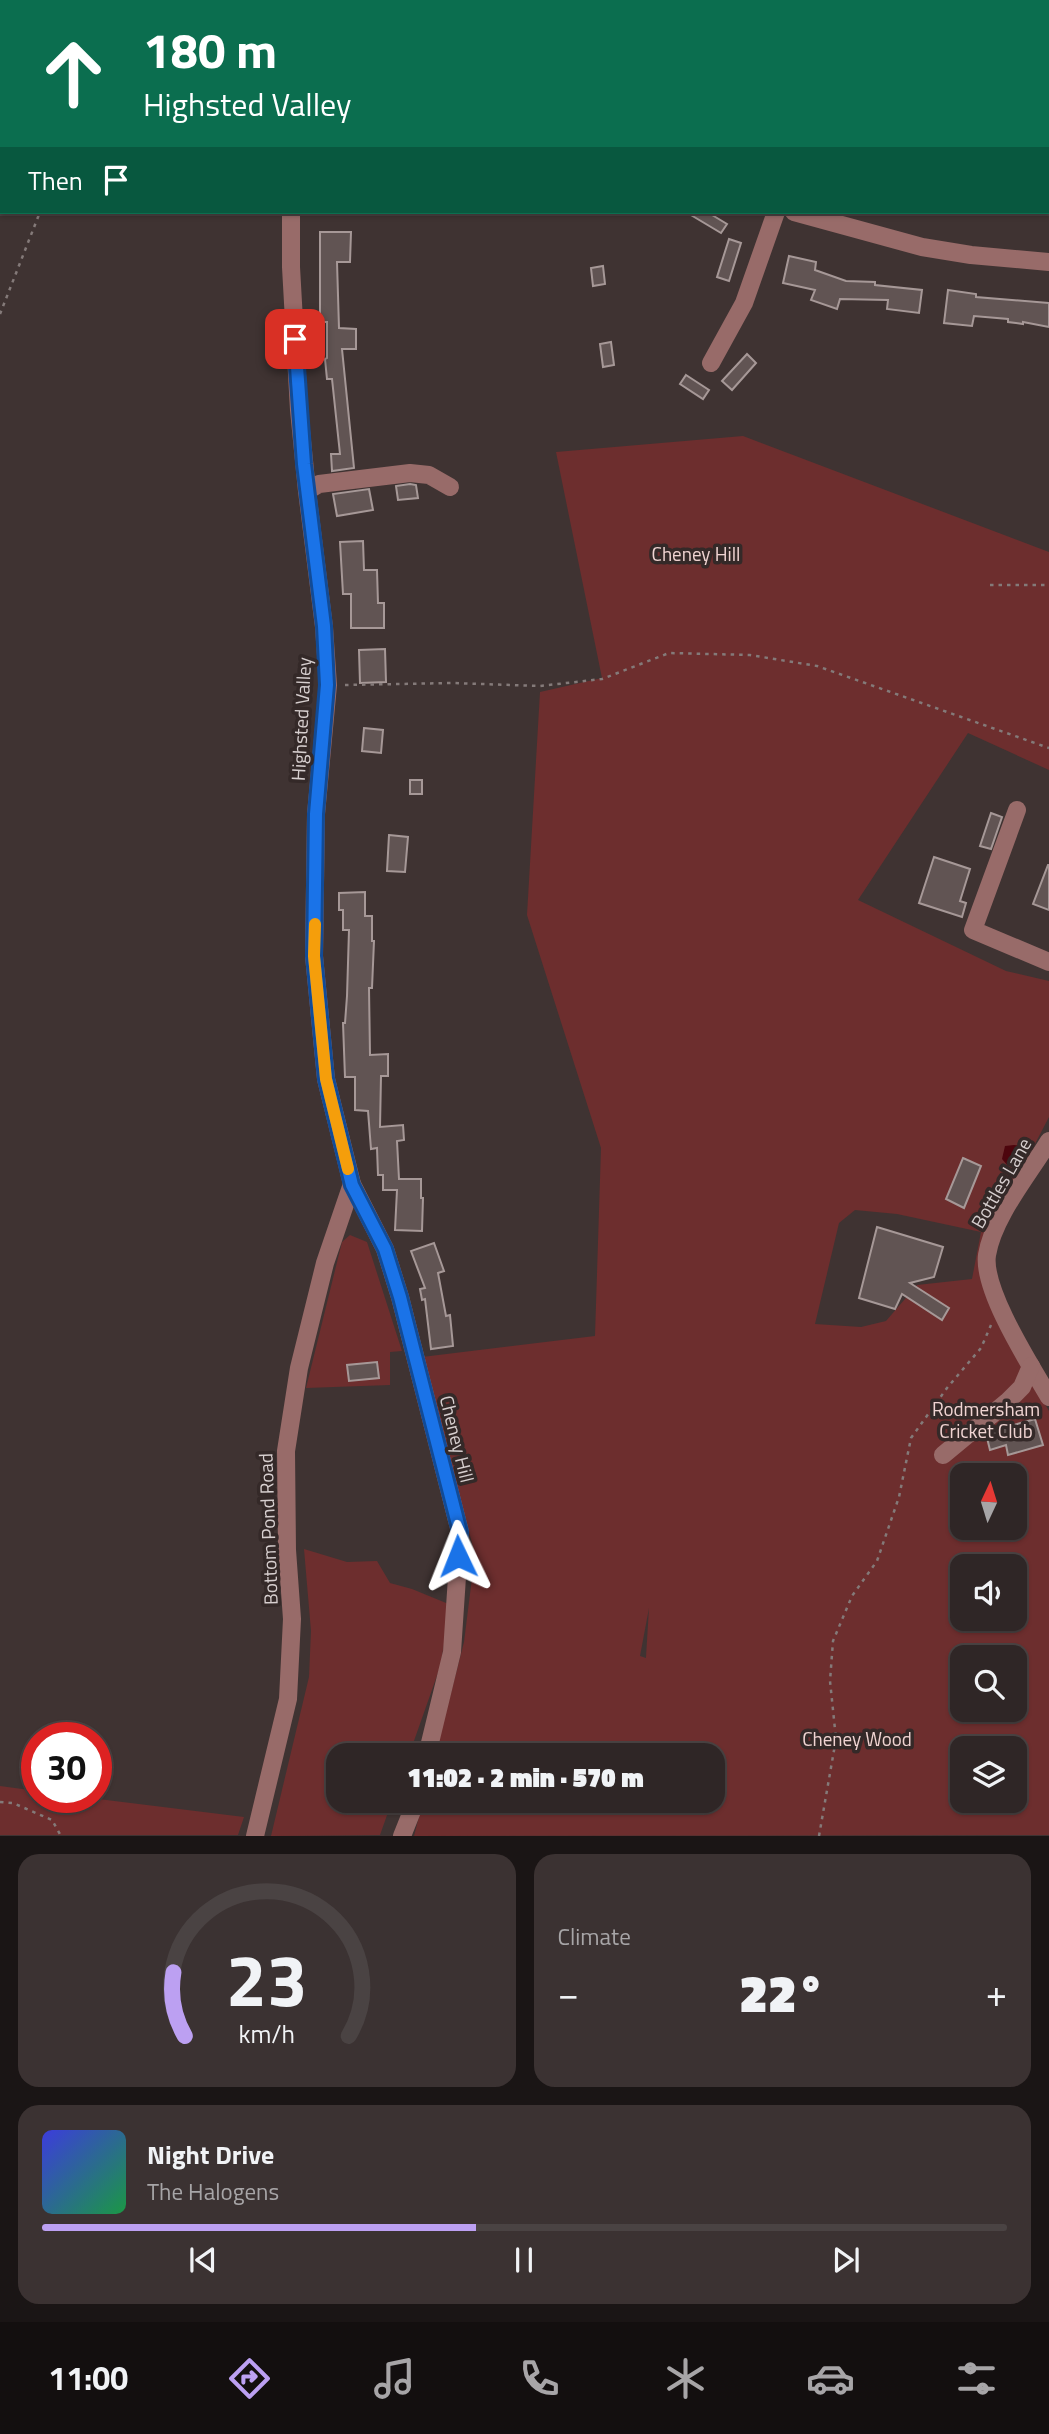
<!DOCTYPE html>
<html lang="en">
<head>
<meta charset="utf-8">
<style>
  :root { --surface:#2f2626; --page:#3b3232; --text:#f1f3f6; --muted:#a7a5a7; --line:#4a4343; --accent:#bca0f2 }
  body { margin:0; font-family:"Titillium Web",sans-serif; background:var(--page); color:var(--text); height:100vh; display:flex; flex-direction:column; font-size:26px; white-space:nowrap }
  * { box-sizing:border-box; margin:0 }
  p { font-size:23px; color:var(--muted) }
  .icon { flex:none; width:38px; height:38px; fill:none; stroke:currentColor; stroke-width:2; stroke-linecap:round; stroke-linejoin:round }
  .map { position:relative; height:1836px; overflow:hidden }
  .sheet { display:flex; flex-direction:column; gap:18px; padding:18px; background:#1a1515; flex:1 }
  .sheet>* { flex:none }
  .top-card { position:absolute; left:0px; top:0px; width:1050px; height:214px; box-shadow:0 2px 5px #0004,0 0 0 2px var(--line); background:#0b6e4f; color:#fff; overflow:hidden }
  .needle { width:46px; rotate:4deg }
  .fabs { position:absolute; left:950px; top:1463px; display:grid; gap:14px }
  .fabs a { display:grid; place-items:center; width:77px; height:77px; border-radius:14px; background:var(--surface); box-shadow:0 2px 5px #0004,0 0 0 2px var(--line); font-size:35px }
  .speed { position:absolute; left:21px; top:1722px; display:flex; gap:14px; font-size:35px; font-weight:700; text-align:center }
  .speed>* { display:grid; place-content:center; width:91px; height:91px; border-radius:50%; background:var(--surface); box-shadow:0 2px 5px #0004,0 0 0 2px var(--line); line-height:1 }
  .speed .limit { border:10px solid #d22; background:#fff; color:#111 }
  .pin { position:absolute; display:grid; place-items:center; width:60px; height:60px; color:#fff; margin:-30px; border-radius:14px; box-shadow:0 4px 10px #0006 }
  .me { position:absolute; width:77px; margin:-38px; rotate:358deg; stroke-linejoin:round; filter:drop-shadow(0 0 5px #0008) }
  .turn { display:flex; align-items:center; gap:24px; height:147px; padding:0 28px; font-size:32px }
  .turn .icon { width:91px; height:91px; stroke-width:2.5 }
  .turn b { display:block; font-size:49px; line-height:60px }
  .then { display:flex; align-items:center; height:66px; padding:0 28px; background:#0003; gap:14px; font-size:26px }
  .big { font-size:52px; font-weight:800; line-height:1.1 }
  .sheet .card { flex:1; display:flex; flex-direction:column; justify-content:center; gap:10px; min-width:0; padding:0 24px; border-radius:21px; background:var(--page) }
  .sheet .dial { align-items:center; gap:0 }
  .dial svg { height:182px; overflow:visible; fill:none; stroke:var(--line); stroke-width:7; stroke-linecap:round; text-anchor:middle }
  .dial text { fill:var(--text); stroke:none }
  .song { display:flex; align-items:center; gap:21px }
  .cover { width:84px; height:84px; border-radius:10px; background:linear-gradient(135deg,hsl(240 70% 55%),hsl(140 70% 35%)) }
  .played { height:7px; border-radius:4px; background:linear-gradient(90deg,var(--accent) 45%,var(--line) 45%) }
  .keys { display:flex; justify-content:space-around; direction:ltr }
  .heat { display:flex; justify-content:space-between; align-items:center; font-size:38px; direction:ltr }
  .sheet .tiles { flex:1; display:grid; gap:18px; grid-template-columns:1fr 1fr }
  .card:last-child { grid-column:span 2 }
  .trip { position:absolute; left:326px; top:1743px; width:399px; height:70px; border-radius:21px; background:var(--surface); box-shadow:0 2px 5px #0004,0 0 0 2px var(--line); font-weight:800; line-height:70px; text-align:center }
  .dock { display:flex; height:112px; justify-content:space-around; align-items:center; background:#130f0f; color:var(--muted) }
  .dock .icon { width:49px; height:49px }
  .dock .selected { color:var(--accent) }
  .dock b { font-size:32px; color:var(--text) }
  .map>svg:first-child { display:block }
  .green { fill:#6d2e2e; fill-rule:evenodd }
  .water { fill:#4d050d }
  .building { fill:#615453; stroke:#a69897; stroke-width:2 }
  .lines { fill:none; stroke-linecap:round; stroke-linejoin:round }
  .path { stroke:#847a79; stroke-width:2.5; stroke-dasharray:3.5 5; stroke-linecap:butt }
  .minor { stroke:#986b69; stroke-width:18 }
  .route-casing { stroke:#114b97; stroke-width:18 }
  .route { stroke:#1a73e8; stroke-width:12 }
  .slow { stroke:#f59e0b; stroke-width:12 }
  .labels { text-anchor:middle; stroke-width:7; stroke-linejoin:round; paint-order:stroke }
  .park-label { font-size:19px; fill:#f0d4d2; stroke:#342928 }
  .street-label { font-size:19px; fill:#d7cfcf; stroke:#342928 }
</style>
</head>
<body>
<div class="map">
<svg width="1049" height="1836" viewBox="0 0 1049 1836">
  <rect width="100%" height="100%" fill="#3f3332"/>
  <g class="green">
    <polygon points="508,0 643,0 508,2"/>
    <path d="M743 436 1049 552V770L968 733 858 900 1006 971 1049 981V1117L990 1230 1007 1340 1049 1411V1835L414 1836 423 1801H712V1755H435L464 1642 475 1554 422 1357 595 1336 601 1148 527 915 540 692 602 678 556 452ZM855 1210 897 1214 981 1232 972 1279 917 1285 886 1321 861 1327 815 1324 839 1223ZM962 1475H1015V1528H962ZM962 1566H1015V1619H962ZM649 1608 646 1657V1658L640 1656ZM962 1657H1015V1710H962ZM962 1748H1015V1801H962Z"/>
    <path d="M350 1235 367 1242 402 1351 390 1352V1385L306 1388 342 1242ZM377 1362 378 1378 349 1381 348 1365Z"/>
    <polygon points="304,1549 347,1562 377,1561 390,1583 412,1589 451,1605 440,1667 409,1755 338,1755 338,1801 392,1801 380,1835 271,1836 309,1677 311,1631"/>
    <polygon points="0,1786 37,1791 37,1797 82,1797 244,1817 238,1835 0,1835"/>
  </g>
  <polygon class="water" points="1014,1145 1021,1146 1008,1166 1002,1159 1005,1146"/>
  <g class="building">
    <polygon points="686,212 707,212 727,224 721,233"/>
    <polygon points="320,232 351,232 350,262 337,262 339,328 356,329 356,349 342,349 354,468 332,471 331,454 340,454 332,379 327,379 325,359 327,358 327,322 320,322"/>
    <polygon points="729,239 741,243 729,281 717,277"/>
    <polygon points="789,256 816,262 815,270 846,281 875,282 875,285 922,290 919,313 887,309 888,300 840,299 837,309 811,300 815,290 783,283"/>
    <polygon points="603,266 605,284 593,286 591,268"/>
    <polygon points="948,290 976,294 976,297 1049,303 1049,327 1023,322 1023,324 1008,322 1008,319 974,316 972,326 944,323"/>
    <polygon points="611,342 614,365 603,367 600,344"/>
    <polygon points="747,354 756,363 732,390 722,381"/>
    <polygon points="686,375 709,390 703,399 680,384"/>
    <polygon points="410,484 416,485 418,498 398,500 396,486"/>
    <polygon points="369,489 373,510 337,516 333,494"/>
    <polygon points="363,541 364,570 377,570 378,603 384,603 384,628 351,628 351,594 343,594 340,542"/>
    <polygon points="385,649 386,682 360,683 359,650"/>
    <polygon points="364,728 383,730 381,753 362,751"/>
    <rect x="410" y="780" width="12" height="14"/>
    <polygon points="991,813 1002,817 991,849 980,846"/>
    <polygon points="389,835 408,837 405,872 387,871"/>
    <polygon points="934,857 970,869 960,901 966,903 962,917 919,903"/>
    <polygon points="1048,865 1049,865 1049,910 1033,904"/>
    <polygon points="365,892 365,916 372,916 372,941 374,941 372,988 369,988 370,1055 388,1054 388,1076 381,1076 380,1127 403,1125 404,1140 397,1141 399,1179 421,1179 421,1198 423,1198 422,1231 395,1230 397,1190 383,1190 383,1175 378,1175 377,1148 371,1149 368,1111 355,1110 355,1077 345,1077 343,1023 345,1023 347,996 349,930 343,930 343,910 339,910 339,893"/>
    <polygon points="963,1158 981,1166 964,1208 946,1199"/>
    <polygon points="877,1227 943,1247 934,1277 910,1283 949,1308 942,1320 902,1294 895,1309 859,1298"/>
    <polygon points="434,1243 444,1271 438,1273 446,1316 450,1315 453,1346 431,1349 425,1299 422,1300 420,1289 425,1288 411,1251"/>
    <polygon points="377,1362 379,1378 349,1381 347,1365"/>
    <polygon points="1035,1419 1043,1445 1008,1455 1006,1445 990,1450 986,1434 989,1432"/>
  </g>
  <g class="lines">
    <g class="path">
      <polyline points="0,314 40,212"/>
      <polyline points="990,585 1049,585"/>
      <polyline points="345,685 453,683 540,686 602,679 669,653 750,655 817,666 1049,748"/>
      <polyline points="0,1802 13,1803 52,1820 61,1836"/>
      <polyline points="819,1836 836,1739 830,1681 833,1641 852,1596 877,1561 899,1497 911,1438 947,1388 981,1348 991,1325"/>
    </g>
    <g class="minor">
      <polyline points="493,0 494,2"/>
      <polyline points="149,2 149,0"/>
      <polyline points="291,2 291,0"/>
      <polyline points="291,212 291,267 299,410 307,491 324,627 328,685 316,814 314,956 326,1079 352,1184 385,1249 400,1297 460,1532 452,1652 427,1755"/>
      <polyline points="794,212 922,247 971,255 1049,262"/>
      <polyline points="711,363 744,303 776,212"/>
      <polyline points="307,491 319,484 410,473 429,475 450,487"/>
      <polyline points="1017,810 973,930 1049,962"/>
      <path d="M1049 1141C1029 1174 993 1217 987 1255 982 1290 1031 1366 1049 1397"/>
      <polyline points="943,1455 1007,1402 1022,1387 1031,1366"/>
      <polyline points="255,1836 288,1699 292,1619 287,1550 286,1451 299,1368 325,1263 352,1184"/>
      <polyline points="402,1836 416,1801"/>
    </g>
  </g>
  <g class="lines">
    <g class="route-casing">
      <polyline id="route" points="295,339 304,464 324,626 327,685 316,814 314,956 326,1079 352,1185 385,1249 400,1297 460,1532 458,1556"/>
    </g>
    <use href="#route" class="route"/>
    <polyline class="slow" points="315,924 314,956 326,1079 348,1169"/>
  </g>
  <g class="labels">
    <g class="park-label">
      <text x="696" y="561">Cheney Hill</text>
      <text x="986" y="1416">Rodmersham<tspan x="986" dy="22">Cricket Club</tspan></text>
      <text x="857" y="1746">Cheney Wood</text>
    </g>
    <g class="street-label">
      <text transform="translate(301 719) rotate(-87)" y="7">Highsted Valley</text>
      <text transform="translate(1001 1183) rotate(-60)" y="7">Bottles Lane</text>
      <text transform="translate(457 1439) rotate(76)" y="7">Cheney Hill</text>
      <text transform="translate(268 1529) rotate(-92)" y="7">Bottom Pond Road</text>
    </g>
  </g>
</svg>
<div class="fabs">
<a><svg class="needle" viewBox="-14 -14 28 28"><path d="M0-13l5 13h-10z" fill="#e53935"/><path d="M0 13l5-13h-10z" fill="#a7a5a7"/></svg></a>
<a><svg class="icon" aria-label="sound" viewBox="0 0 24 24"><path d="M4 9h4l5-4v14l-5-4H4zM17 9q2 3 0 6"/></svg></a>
<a><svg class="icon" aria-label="search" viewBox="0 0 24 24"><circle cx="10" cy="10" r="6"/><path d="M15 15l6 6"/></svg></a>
<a><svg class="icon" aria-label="layers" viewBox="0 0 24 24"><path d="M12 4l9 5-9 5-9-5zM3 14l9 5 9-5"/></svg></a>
</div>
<div class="speed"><div class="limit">30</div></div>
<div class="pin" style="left:295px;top:339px;background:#d93025"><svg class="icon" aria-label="arrive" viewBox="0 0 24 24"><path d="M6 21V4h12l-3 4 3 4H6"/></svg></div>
<svg class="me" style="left:458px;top:1556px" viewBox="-20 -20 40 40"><path d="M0-17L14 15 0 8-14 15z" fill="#1a73e8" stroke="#fff" stroke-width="4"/></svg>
<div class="trip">11:02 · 2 min · 570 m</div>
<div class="top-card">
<div class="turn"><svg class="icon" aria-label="ahead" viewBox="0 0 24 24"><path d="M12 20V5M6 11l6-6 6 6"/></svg><div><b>180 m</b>Highsted Valley</div></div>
<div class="then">Then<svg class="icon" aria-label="arrive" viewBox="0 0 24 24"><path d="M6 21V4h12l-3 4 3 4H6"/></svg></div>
</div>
</div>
<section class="sheet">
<div class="tiles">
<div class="card dial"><svg viewBox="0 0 100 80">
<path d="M14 69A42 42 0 1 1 86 69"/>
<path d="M14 69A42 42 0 0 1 9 41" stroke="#bca0f2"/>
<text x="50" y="56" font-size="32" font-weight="700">23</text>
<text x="50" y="72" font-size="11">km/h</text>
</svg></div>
<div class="card"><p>Climate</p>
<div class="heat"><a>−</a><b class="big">22°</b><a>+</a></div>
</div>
<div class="card">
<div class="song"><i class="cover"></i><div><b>Night Drive</b><p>The Halogens</p></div></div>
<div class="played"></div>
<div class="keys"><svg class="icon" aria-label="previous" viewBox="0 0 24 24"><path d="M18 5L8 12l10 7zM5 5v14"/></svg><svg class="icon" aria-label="pause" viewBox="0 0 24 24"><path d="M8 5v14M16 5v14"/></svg><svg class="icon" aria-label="next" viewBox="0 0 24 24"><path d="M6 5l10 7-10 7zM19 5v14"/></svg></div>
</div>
</div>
</section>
<nav class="dock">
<b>11:00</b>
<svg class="icon selected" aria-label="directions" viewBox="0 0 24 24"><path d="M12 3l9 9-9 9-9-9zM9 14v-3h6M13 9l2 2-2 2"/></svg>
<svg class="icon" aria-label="music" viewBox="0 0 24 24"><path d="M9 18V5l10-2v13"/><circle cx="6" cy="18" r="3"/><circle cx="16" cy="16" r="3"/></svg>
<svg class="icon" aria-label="phone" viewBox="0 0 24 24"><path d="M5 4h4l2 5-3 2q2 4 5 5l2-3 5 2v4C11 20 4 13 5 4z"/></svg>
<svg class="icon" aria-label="climate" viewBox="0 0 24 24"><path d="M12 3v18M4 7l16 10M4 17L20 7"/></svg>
<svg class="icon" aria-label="car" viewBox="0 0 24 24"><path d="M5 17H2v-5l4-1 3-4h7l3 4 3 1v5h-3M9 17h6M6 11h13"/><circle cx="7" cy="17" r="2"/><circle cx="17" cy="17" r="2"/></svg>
<svg class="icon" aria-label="filters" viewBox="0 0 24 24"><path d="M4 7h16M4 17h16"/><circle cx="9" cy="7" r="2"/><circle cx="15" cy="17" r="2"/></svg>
</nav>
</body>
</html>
